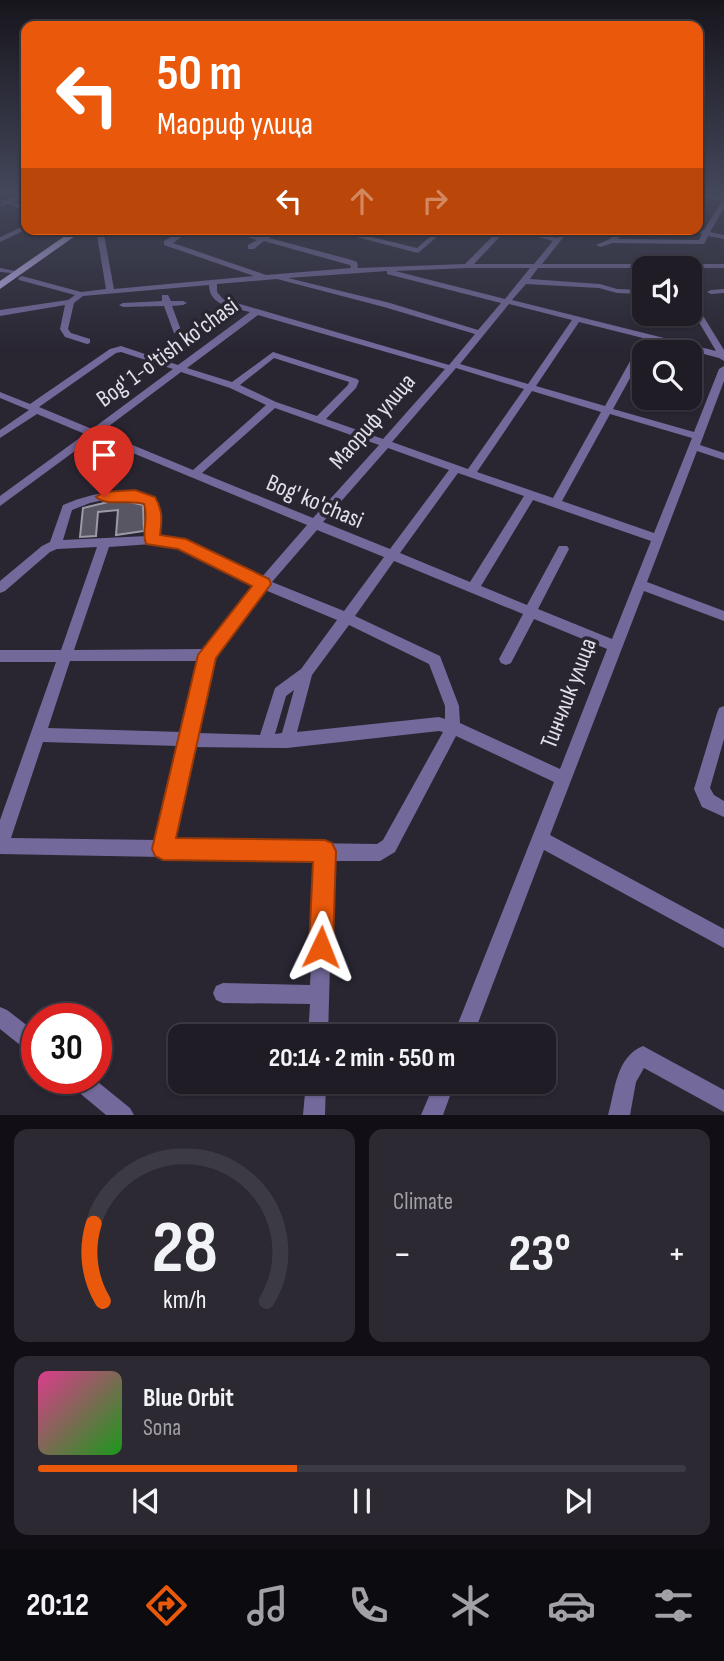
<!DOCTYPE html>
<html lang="en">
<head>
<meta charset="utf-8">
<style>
  :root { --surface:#1f1c26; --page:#2c2932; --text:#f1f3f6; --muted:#a1a1a7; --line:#3c3a43; --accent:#ea580c }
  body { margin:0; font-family:"Sofia Sans Condensed",sans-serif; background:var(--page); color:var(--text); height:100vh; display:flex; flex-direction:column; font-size:26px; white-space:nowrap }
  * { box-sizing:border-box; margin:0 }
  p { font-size:23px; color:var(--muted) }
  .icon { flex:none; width:38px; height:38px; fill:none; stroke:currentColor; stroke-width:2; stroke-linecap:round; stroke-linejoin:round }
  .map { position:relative; height:1115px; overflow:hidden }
  .drawer { display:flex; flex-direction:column; gap:14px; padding:14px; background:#110f15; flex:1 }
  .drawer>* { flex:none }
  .top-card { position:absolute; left:21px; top:21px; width:682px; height:214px; border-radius:14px; box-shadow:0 2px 5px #0004,0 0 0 2px var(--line); background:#ea580c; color:#fff; overflow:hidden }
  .fabs { position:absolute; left:632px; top:256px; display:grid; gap:14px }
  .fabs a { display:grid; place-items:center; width:70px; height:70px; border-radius:14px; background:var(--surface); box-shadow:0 2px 5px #0004,0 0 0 2px var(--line); font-size:35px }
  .speed { position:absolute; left:21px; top:1003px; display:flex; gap:14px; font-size:35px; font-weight:700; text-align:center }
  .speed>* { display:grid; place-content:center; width:91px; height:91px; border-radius:50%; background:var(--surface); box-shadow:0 2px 5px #0004,0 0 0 2px var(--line); line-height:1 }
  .speed .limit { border:10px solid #d22; background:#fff; color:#111 }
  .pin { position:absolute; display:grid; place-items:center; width:60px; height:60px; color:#fff; margin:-72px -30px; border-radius:50% 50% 50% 0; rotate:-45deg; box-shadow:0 0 7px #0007 }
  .pin .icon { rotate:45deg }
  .me { position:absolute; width:77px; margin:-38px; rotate:2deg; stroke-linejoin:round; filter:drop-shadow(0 0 5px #0008) }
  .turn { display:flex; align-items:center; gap:24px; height:147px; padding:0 21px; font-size:32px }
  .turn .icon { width:91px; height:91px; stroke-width:2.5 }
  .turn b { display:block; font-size:49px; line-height:60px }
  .lanes { display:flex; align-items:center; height:66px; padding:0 21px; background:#0003; justify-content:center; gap:35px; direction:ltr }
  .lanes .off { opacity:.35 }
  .big { font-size:52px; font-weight:700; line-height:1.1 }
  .drawer .card { flex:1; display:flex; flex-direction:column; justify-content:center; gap:10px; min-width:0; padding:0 24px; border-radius:14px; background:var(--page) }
  .drawer .dial { align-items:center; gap:0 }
  .dial svg { height:182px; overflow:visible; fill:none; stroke:var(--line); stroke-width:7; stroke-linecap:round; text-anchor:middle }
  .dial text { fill:var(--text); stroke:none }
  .song { display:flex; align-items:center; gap:21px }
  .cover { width:84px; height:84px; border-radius:10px; background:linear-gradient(135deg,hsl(330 70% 55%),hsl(120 70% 35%)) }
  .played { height:7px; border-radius:4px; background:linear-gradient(90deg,var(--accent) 40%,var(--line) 40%) }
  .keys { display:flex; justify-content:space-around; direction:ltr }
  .heat { display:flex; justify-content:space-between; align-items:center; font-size:38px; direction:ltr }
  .drawer .tiles { flex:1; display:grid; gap:14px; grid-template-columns:1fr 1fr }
  .card:last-child { grid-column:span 2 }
  .trip { position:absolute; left:168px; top:1024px; width:388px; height:70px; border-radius:14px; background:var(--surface); box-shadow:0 2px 5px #0004,0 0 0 2px var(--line); font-weight:700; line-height:70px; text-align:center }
  .menu { display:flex; height:112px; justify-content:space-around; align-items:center; background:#0c0b0f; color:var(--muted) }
  .menu .icon { width:49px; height:49px }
  .menu .selected { color:var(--accent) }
  .menu b { font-size:32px; color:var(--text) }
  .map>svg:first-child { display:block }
  .building { fill:#585662; stroke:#9d9aa8; stroke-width:2 }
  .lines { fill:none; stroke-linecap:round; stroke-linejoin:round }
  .minor { fill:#74699b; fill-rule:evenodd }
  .major { fill:#bfb1ef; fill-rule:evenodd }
  .route { fill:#ea580c; stroke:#983908; stroke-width:2 }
  .labels { text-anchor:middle; stroke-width:7; stroke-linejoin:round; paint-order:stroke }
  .street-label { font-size:24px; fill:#e1e0e7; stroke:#292632 }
</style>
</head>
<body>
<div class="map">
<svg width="724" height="1115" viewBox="0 0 724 1115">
  <rect width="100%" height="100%" fill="#292632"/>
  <polygon class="building" points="108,502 130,502 143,505 144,531 116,535 118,510 98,512 96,536 80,537 83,508"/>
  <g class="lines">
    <g class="minor">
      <polygon points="20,194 26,194 26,196 13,202 26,206 26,210 7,204 0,207 2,200 7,200"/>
      <polygon points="698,194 724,197 724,208 710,232 724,235 724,239 708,236 704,244 701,244 613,243 600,247 596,245 610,239 618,229 625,229 618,239 699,240 702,234 686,229 704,230 722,201 698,196"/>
      <polygon points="26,225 27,229 0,242 0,237"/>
      <path d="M96 229H103L114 289 254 276 164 245V241L184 229H192L173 243 266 275 351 268 350 265 346 264 264 241 254 249H248V245L257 240 223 229H235L262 236 273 229H281L269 238 352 260 357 262 358 268 465 264 500 229H507L474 264H534L553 241 509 229H522L556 238 563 229H570L542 264H724V268H538L530 279 600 284 617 289 644 290V294L617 293 599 288 526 284 512 300 716 351 690 307V299L694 301 724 350V361L719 358 651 340 613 409 694 432 719 369 724 366V381L700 445 724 453V460L697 451 647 582 724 611V621L644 591 550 835 724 929V948L544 850 473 1036H453L554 782 456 736 395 852 380 861H333L328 1036H308L310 1004 223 1003 216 1000 213 993 216 986 223 983 310 985 316 860 0 854V820L56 662H0V650H61L97 547 57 549 50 552 5 591 0 593V581L42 546 50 542 63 505C93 492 123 487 154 498L161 515 158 536 184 540 261 578 307 525 94 437 0 506V496L85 434 37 414 0 438V430L29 410 0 398V392L30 404 110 349 121 346 178 365 250 312C234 308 209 306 209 285L83 296 74 303 68 329 71 333 90 339V343L87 344 65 337 60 329 65 305 0 316V310L68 300 75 295 19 280 18 278 22 276 81 292 106 289ZM467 268H530L505 299 395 271ZM387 271V274L501 303 478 330 390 303 288 278ZM277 279 384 307 475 334 449 365 223 299 217 292V284ZM509 304 572 320 528 384 460 364ZM258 315 445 369 383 439 326 419 356 388 359 381 357 379 273 352 232 382 187 368ZM579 322 643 338 605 406 536 386ZM121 352 173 369 92 429 39 407 116 353ZM274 358 349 382 348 385 317 416 276 402 240 385ZM456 368 524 389 468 469 392 442ZM181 372 230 388 266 405 193 470 101 432ZM532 391 601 412 553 498 477 472ZM275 408 379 445 313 518 202 473ZM610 414 692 438 654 533 562 501ZM388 448 449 470 390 549 323 522ZM458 473 524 496 470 582 400 553ZM108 499H130L145 503 149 515 147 536 63 540 72 510 90 503ZM533 500 651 541 612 639 538 609 569 549 567 546H559L527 605 481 586ZM317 530 384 557 344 611 272 582ZM152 544 178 547 255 585 203 649 74 650 109 547ZM394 561 523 614 499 659 501 663 506 665 511 663 534 619 607 649 560 769 460 723 459 706 440 656 355 616ZM265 590 337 620 301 669 275 688 260 735 197 733 213 657ZM349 625 429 664 445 706V719L439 717 297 732 312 675ZM70 661H199L182 732 48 728ZM294 690 282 733 275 734 286 696ZM439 731 443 732 383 840 377 844 173 841 194 747 287 748ZM43 742 179 746 157 840 11 838Z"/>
      <polygon points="326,229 339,229 417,248 439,229 446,229 418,253"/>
      <polygon points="0,268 15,271 11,273 0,272"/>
      <polygon points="724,289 724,293 711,294 707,292 711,290"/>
      <polygon points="162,295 168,295 171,301 183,301 187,303 183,305 172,306 182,333 181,335 174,333 164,306 123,307 119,305 123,303 162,301"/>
      <polygon points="724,706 724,739 710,788 714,795 724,801 724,817 702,807 694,789 717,713 719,708"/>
      <polygon points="0,1007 7,1010 37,1033 37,1056 30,1053 0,1029"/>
      <path d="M643 1046 724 1090V1112L644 1068 636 1082 630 1115H608C615 1090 616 1057 643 1046Z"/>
      <polygon points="67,1078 93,1078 130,1108 134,1115 106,1115 70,1085"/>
      <polygon points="306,1082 326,1082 325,1115 303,1115"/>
      <polygon points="435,1082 455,1082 443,1115 421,1115"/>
    </g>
    <polygon class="major" points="75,229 85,229 0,289 0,281"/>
  </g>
  <linearGradient id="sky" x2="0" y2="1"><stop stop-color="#17151c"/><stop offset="0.55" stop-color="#43475a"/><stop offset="1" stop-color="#43475a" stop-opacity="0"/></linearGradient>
  <rect width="724" height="350" fill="url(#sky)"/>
  <path class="route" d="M135 490 155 497C163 511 162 520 160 535L186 539 269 579 271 584 216 658 176 838 325 840 332 843 336 851 333 947 330 956 321 959 313 956 309 947 313 862 163 860 155 856 152 849 198 655 252 586 178 549 146 544C141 532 149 519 144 504 129 499 107 507 96 497L104 492Z"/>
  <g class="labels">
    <g class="street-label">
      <text transform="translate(167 352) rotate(-36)" y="8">Bog' 1-o'tish ko'chasi</text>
      <text transform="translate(372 421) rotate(-49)" y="8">Маориф улица</text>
      <text transform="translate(315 501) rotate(23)" y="8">Bog' ko'chasi</text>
      <text transform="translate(568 693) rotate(-69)" y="8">Тинчлик улица</text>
    </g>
  </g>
</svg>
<div class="fabs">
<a><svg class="icon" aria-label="sound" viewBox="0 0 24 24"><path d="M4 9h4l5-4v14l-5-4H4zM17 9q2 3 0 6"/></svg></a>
<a><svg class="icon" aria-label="search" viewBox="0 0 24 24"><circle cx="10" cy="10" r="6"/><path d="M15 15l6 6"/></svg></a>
</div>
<div class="speed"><div class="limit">30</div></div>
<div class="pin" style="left:104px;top:497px;background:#d93025"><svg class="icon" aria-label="arrive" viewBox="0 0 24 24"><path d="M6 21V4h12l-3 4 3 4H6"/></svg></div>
<svg class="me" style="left:321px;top:947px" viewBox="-20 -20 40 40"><path d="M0-17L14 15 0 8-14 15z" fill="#ea580c" stroke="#fff" stroke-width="4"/></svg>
<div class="trip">20:14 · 2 min · 550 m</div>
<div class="top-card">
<div class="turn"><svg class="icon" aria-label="left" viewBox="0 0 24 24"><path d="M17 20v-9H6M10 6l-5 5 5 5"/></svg><div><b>50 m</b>Маориф улица</div></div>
<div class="lanes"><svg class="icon" aria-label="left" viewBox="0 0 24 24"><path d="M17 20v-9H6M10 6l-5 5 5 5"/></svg><svg class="icon off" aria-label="ahead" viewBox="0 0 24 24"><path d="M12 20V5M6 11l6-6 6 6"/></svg><svg class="icon off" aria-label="right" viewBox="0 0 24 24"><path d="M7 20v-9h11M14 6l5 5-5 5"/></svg></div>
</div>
</div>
<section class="drawer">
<div class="tiles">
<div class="card dial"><svg viewBox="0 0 100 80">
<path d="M14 69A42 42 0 1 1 86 69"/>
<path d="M14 69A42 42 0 0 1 10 35" stroke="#ea580c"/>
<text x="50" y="56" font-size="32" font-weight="700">28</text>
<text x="50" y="72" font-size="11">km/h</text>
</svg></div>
<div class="card"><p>Climate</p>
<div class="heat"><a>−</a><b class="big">23°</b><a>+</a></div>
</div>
<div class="card">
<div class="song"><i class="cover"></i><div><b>Blue Orbit</b><p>Sona</p></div></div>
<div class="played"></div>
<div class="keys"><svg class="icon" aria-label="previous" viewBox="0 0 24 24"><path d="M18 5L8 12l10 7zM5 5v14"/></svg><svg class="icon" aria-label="pause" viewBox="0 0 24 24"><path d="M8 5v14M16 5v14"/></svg><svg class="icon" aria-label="next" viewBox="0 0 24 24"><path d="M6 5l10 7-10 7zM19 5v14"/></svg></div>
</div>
</div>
</section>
<nav class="menu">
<b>20:12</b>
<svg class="icon selected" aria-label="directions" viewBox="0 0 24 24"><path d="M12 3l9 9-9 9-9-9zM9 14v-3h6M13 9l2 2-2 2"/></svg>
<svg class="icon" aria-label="music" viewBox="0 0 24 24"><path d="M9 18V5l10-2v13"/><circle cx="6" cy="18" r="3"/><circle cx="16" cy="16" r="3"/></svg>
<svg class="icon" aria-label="phone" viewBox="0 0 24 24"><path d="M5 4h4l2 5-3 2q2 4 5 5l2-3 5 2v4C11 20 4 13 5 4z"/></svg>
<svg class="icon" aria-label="climate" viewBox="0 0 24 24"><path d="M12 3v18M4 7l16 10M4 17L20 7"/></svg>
<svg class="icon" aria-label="car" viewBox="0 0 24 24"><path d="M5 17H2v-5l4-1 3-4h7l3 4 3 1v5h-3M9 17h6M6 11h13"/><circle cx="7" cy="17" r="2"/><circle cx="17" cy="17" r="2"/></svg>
<svg class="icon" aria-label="filters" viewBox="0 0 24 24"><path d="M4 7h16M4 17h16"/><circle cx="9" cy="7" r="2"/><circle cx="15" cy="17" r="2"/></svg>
</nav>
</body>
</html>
